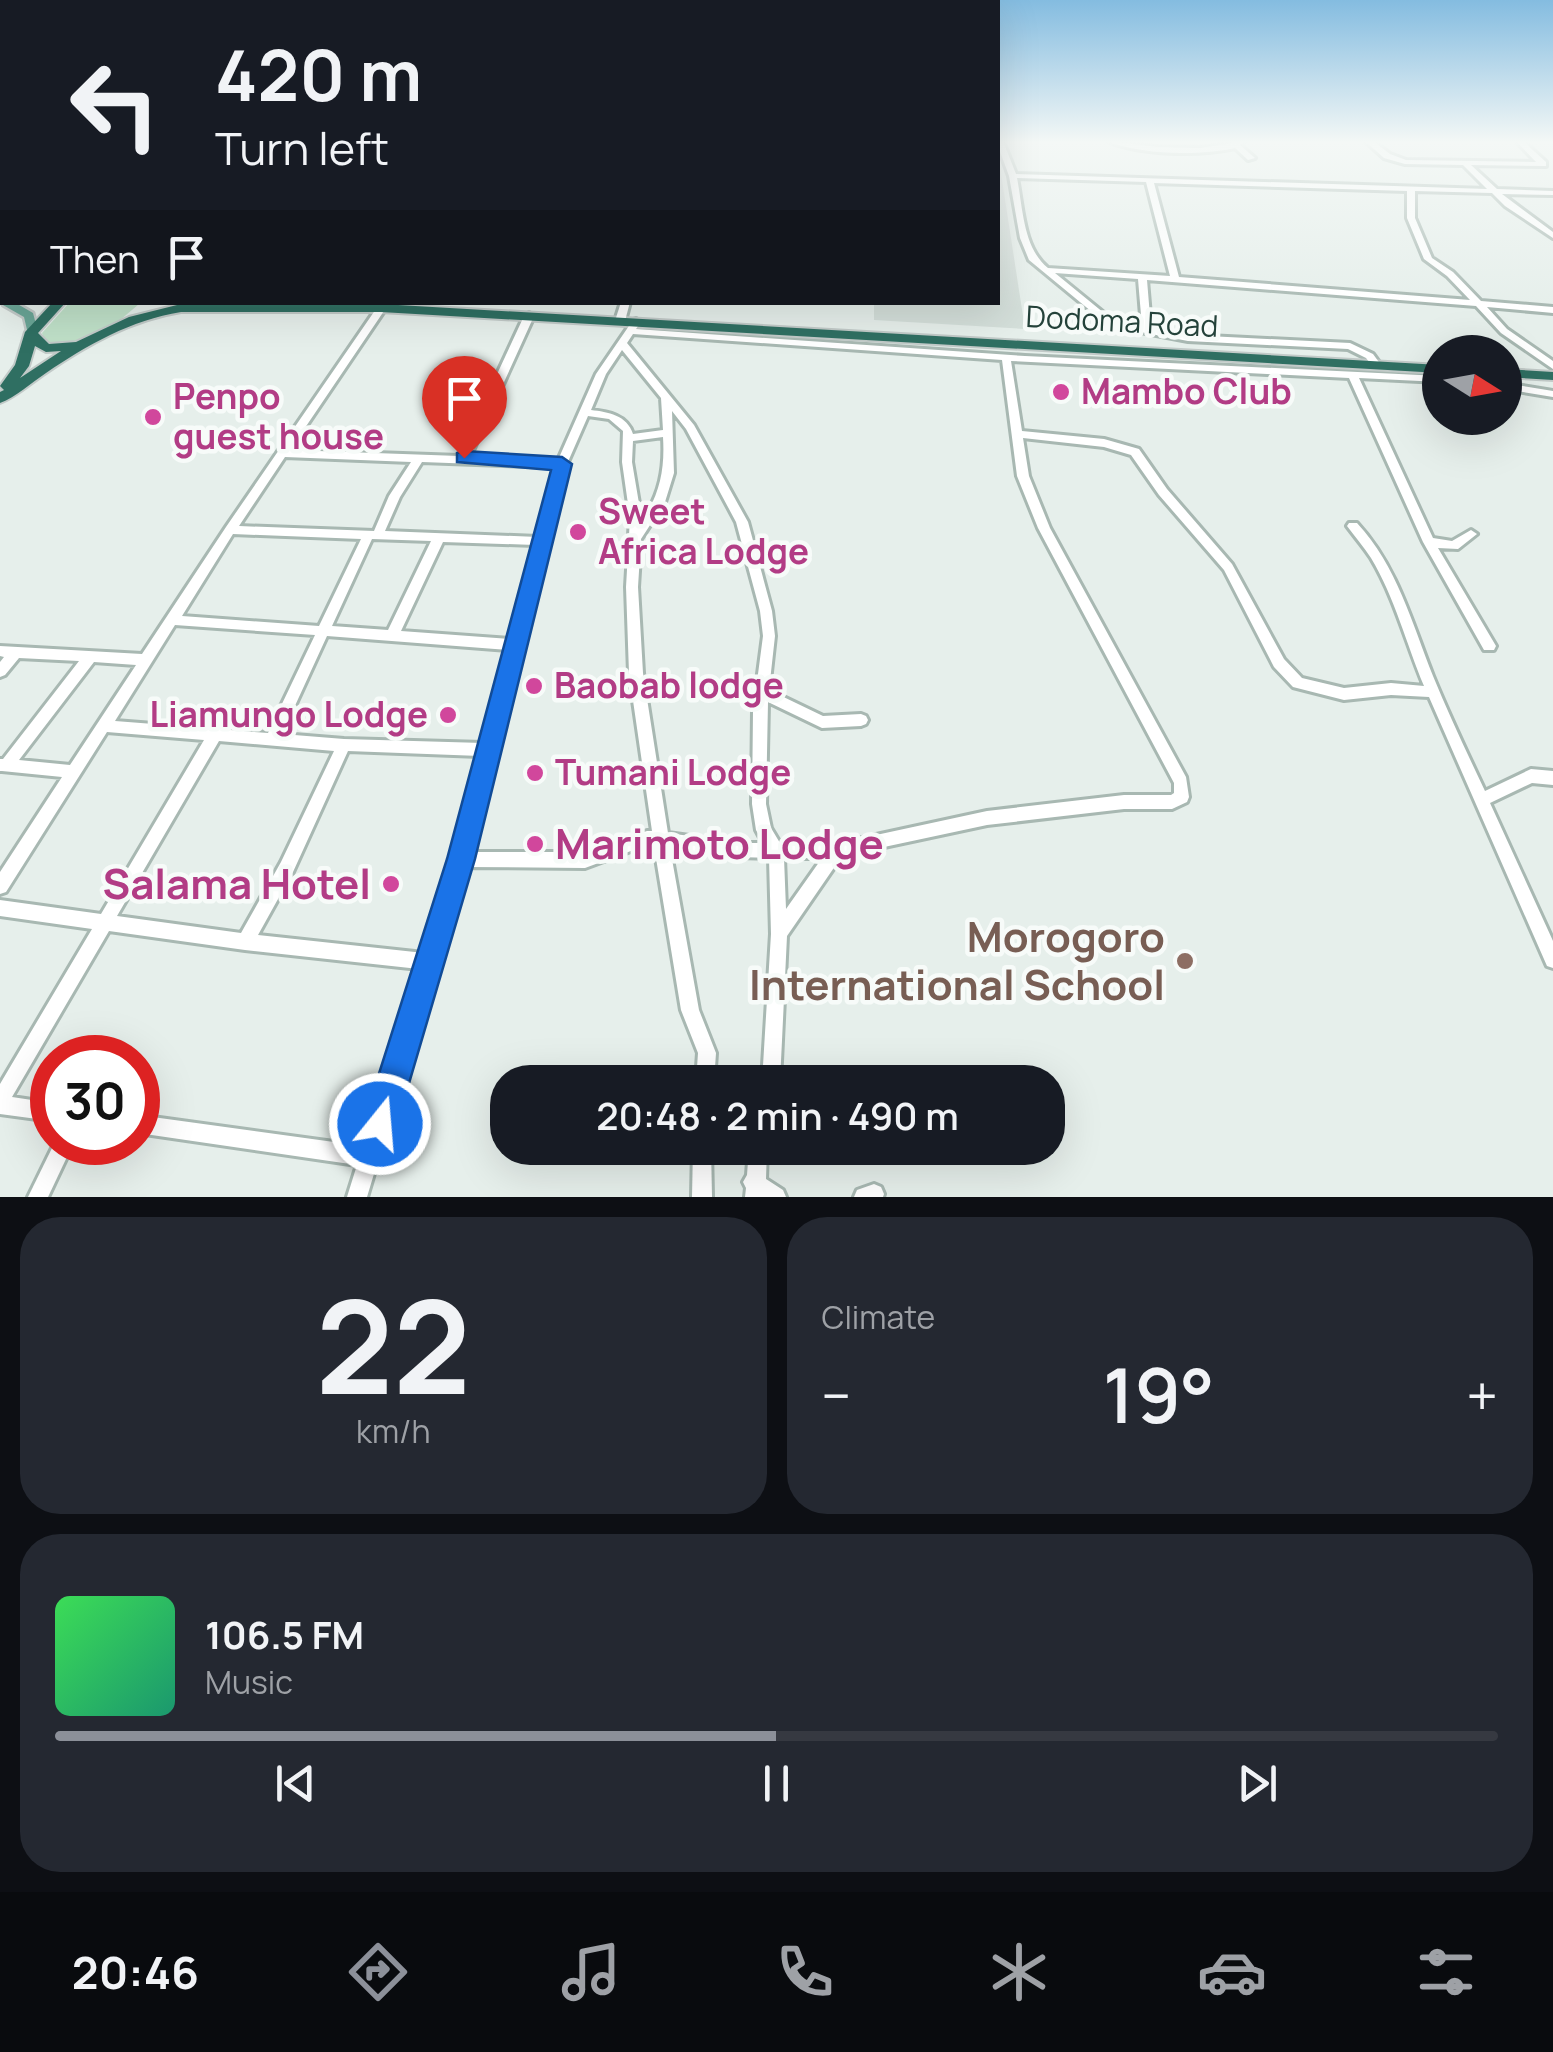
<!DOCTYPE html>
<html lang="en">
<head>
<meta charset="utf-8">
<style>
  :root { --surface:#171b24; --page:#242831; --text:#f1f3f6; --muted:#9ea1a6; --line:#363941; --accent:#8c9099 }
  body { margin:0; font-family:Manrope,sans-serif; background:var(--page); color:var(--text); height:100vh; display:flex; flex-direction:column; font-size:38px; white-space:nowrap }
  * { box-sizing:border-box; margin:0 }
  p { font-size:32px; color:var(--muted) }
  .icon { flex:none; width:55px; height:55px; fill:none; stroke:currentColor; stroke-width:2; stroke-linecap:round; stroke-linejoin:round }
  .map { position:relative; height:1197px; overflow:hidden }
  .sheet { display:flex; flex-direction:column; gap:20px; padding:20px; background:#0d0f14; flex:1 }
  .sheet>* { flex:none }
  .hud { position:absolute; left:0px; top:0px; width:1000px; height:305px; box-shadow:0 10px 40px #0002; background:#171b24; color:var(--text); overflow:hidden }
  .needle { width:65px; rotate:101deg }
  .tools { position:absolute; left:1422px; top:335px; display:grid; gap:20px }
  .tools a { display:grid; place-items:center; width:100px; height:100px; border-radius:50%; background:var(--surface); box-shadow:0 10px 40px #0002; font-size:50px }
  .speed { position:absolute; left:30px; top:1035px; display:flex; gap:20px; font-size:50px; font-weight:700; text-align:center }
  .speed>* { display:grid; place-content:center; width:130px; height:130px; border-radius:50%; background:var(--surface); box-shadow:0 10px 40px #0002; line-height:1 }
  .speed .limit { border:15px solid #d22; background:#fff; color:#111 }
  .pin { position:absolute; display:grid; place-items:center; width:85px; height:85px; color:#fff; margin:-102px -42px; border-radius:50% 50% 50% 0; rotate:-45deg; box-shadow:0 0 10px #0007 }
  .pin .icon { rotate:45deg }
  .me { position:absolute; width:110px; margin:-55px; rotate:17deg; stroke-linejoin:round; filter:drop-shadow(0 0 8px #0008) }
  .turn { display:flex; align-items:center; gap:35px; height:210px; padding:0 50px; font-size:45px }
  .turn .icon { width:130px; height:130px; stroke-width:2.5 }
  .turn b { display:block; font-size:70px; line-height:85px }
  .then { display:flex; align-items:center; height:95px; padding:0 50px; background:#0003; gap:20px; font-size:38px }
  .big { font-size:75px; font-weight:600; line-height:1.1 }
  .sheet .card { flex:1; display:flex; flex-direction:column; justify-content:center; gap:15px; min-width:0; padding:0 35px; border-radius:40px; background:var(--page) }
  .sheet .dial { align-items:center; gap:0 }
  .dial b { font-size:130px; line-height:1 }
  .song { display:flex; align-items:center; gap:30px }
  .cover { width:120px; height:120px; border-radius:15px; background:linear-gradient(135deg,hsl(130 70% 55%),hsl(160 70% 35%)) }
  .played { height:10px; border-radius:5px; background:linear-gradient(90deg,var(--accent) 50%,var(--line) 50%) }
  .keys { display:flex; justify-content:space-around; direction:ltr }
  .heat { display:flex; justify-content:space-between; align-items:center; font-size:55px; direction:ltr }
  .sheet .tiles { flex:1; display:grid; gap:20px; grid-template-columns:1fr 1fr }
  .card:last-child { grid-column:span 2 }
  .trip { position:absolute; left:490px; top:1065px; width:575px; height:100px; border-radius:40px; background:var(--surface); box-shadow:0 10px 40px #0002; font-weight:600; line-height:100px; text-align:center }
  .menu { display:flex; height:160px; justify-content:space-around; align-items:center; background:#090b0e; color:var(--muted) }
  .menu .icon { width:70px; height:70px }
  .menu .current { color:var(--accent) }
  .menu b { font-size:45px; color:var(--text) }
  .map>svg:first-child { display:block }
  .built { fill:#d4dfda }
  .green { fill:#bfe0c8 }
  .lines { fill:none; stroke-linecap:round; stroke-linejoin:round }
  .minor-casing { stroke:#a8b8b2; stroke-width:6 }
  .major-casing { stroke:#c2cac8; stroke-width:5 }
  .highway-casing { stroke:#c2cac8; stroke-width:4 }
  .minor { fill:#fff; fill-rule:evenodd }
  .major { fill:#6aa596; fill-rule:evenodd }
  .highway { fill:#2f6f62; fill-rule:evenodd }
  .route { fill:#1a73e8; stroke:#114b97; stroke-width:2.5 }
  .hotel-dot { fill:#d1479c; stroke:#f7fbf9; stroke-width:4 }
  .education-dot { fill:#8d6e63; stroke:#f7fbf9; stroke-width:4 }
  .labels { text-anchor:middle; stroke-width:9; stroke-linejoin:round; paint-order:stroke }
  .far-street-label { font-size:30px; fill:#24423a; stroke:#f7fbf9 }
  .hotel-label { font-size:35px; font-weight:bold; fill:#b23c85; stroke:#f7fbf9; text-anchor:start }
  .near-hotel-label { font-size:42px; font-weight:bold; fill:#b23c85; stroke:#f7fbf9; text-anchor:start }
  .near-education-label { font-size:42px; font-weight:bold; fill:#785e54; stroke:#f7fbf9; text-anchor:end }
</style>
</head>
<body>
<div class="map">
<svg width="1553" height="1197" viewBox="0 0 1553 1197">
  <rect width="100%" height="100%" fill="#e6efeb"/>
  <polygon class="built" points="998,154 1025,329 874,320 874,303 998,302"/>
  <path class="green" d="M69 303H140C115 325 81 354 45 341L42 333Z"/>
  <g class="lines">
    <g class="minor-casing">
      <g id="minor">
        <path d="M998 141H1003L1016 174 1487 189 1463 165 1405 164 1384 158 1365 141H1373L1390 154 1406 160 1536 162 1516 141H1523L1546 162V166L1471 165 1497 189 1553 191V195L1502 194 1553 232V238L1505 206 1492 193 1415 191V218L1432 258 1453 272 1481 301 1553 307V313L1487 307 1507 329 1553 361V369L1501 333 1476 306 1147 280 1151 328 1188 335 1350 343 1373 354 1381 365 1376 368 1373 367 1366 358 1348 349 1188 341 1109 326 1029 260 1020 238 1009 176 998 146ZM1017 178 1146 182 1170 276 1048 268C1023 248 1023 208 1017 178ZM1154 183 1407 191V218L1424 259 1447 276 1470 300 1179 277ZM1055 273 1138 279 1142 327 1115 322Z"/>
        <path d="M1107 141 1158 147 1200 148 1245 141 1240 145 1255 158 1248 160 1235 148C1198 156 1142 155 1107 141Z"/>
        <polygon points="621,302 630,302 625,321 620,324 615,321"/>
        <path d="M381 305 386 308 290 450 459 456 524 316 529 313 534 316 470 457 558 460 596 374 633 320 636 319 641 322 636 329 1025 356 1440 376V382L1359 378 1433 538 1452 541 1471 530 1477 534 1458 549 1438 548 1496 646 1494 650H1484L1423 542 1349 378 1011 361 1022 431 1104 439 1139 449 1167 489 1232 564 1284 659 1302 678 1344 688 1391 683 1424 686C1406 643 1395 598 1371 558 1364 547 1355 537 1347 526L1349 523H1357C1397 566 1412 623 1433 676 1449 715 1467 753 1485 791L1531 769 1553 771V785L1532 783 1490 803 1553 941V968L1547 966 1429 697 1391 695 1344 700 1293 687 1274 667 1224 570 1159 495 1131 455 1104 447 1023 438 1029 476 1050 528 1186 777 1189 797 1187 802 1172 809H1124L987 825 842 856 787 936 780 1082H762L771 934 769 858 739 857 670 848 699 1010 716 1053 714 1082H696L698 1053 681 1010 654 846 647 845 585 868 466 867 367 1197H347L357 1165 138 1133V1115L363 1146 419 969 245 950 109 931 12 1097 52 1103V1121L0 1114V1084L92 929 0 916V900L101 914 204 740 107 732 6 892 0 894V872L62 777 2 771H0V759H3L79 661 19 658 5 675 0 677V662L4 657 0 656V646L142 654 226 527 378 306ZM633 334 1002 360 1017 476 1038 528 1174 783V793L1171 795H1124L987 811 853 840 813 844 780 843 771 828 766 804 768 702 822 728 861 726 866 724 868 720 866 716 861 714 823 716 769 690 775 636 772 611 748 522 694 425 627 343ZM622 350 661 398 663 430 633 434C627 415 608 412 591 410L606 374ZM672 411 686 429 736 522 760 611 763 636 753 712 752 804 756 830 763 843H739L668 833 643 673 638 587 641 539 665 502 674 473ZM588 416 609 419 623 431 622 462 630 518 626 587 629 673 652 831H647L585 852H471L567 464ZM663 437C665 469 660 494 642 521L632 462 633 441ZM285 457 411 462 389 496 374 531 239 526ZM422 462 556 467 538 537 385 531 400 497ZM233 534 361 539 319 626 182 616ZM372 539 431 541 388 630 332 626ZM443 542 535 545 511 639 401 631ZM175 625 315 635 268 733 115 721ZM327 636 508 650 483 743 344 739 282 734ZM94 662 136 665 70 765 19 760ZM219 741 334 751 281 862 241 933 117 916ZM348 751 480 756 453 859 424 953 258 935 293 872ZM784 858H822L786 909Z"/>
        <polygon points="1505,383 1553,391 1553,397 1505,389"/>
        <polygon points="899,1073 905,1076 908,1082 889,1082 892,1076"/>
        <polygon points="55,1142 74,1142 48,1197 28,1197"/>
        <polygon points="693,1148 711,1148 712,1197 692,1197"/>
        <polygon points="749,1148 767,1148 766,1179 783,1190 786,1197 745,1197 746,1188 743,1182 747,1175"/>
        <polygon points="874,1184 881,1187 884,1194 883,1197 854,1197 857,1190"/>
      </g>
    </g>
    <g class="major-casing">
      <polygon id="major" points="2,302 14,302 33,313 38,332 36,334 28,334 24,317 3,305"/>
    </g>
    <g class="highway-casing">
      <g id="highway">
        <path d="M53 302H66L38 333 49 344 76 342 129 317 181 304H381L1440 365V373L381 312H181C131 320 87 345 46 373 31 383 16 397 0 403V392L4 390 0 386 15 365 25 332ZM35 346 46 352 61 351 20 378 29 366Z"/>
        <polygon points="1505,369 1553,372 1553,380 1505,377"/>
      </g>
    </g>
    <use href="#minor" class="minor"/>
    <use href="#major" class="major"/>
    <use href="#highway" class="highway"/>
  </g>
  <linearGradient id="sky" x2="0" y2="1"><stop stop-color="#84bce0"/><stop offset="0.46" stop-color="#f4f8f6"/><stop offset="1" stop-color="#f4f8f6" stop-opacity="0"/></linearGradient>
  <rect width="1553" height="309" fill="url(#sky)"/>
  <polygon class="route" points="464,451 562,457 572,464 475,859 397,1124 392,1136 380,1141 368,1136 363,1124 447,859 551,470 457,462 457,453"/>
  <g class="hotel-dot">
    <circle cx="1061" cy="392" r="10"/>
    <circle cx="153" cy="417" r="10"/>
    <circle cx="578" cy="532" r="10"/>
    <circle cx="534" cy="686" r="10"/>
    <circle cx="448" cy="715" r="10"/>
    <circle cx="535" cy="773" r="10"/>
    <circle cx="535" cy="844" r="10"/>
    <circle cx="391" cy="884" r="10"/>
  </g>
  <circle class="education-dot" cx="1185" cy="961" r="10"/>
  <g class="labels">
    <g class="far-street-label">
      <text transform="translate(1122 322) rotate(3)" y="10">Dodoma Road</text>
    </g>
    <g class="hotel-label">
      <text x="1081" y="404">Mambo Club</text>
      <text x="173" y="409">Penpo<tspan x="173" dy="40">guest house</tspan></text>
      <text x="598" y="524">Sweet<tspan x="598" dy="40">Africa Lodge</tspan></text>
      <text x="554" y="698">Baobab lodge</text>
      <text x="428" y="727" text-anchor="end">Liamungo Lodge</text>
      <text x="555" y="785">Tumani Lodge</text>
    </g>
    <g class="near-hotel-label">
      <text x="555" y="859">Marimoto Lodge</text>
      <text x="371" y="899" text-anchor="end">Salama Hotel</text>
    </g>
    <g class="near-education-label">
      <text x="1165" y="952">Morogoro<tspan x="1165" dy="48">International School</tspan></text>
    </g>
  </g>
</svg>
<div class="tools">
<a><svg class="needle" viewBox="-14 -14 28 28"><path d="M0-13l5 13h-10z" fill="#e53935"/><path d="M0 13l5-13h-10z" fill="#9ea1a6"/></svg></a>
</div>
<div class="speed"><div class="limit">30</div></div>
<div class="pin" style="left:464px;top:458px;background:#d93025"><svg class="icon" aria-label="arrive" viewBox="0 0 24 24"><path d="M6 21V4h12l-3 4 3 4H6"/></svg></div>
<svg class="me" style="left:380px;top:1124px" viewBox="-20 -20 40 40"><circle r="17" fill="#1a73e8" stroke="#fff" stroke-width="3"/><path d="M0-11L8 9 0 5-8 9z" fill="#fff"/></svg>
<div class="trip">20:48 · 2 min · 490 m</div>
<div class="hud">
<div class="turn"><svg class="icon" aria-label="left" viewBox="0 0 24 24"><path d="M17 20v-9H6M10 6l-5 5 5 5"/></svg><div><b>420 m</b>Turn left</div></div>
<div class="then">Then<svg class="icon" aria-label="arrive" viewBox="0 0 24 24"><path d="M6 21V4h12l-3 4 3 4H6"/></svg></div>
</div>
</div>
<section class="sheet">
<div class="tiles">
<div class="card dial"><b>22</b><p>km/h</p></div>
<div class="card"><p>Climate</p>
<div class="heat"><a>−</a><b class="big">19°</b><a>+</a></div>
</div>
<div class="card">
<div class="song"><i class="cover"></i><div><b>106.5 FM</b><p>Music</p></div></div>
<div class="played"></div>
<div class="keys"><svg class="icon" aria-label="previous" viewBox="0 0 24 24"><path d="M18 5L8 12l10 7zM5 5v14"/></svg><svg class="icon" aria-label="pause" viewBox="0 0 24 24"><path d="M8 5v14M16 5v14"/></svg><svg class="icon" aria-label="next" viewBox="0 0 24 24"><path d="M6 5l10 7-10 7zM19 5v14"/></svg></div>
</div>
</div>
</section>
<nav class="menu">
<b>20:46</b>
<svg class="icon current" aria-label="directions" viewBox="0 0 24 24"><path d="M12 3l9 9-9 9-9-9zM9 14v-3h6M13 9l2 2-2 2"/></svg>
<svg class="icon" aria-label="music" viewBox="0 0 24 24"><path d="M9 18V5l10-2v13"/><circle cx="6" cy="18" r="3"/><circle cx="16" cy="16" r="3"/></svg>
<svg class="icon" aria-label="phone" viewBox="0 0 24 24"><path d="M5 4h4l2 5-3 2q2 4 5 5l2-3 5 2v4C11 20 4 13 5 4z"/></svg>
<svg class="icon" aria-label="climate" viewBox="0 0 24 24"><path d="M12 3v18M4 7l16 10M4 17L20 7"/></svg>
<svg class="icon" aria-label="car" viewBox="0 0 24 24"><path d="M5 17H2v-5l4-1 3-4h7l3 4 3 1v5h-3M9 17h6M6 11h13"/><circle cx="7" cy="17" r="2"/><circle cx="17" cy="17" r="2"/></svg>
<svg class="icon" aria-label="filters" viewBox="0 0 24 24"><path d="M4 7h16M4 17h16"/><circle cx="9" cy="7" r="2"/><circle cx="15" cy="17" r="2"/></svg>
</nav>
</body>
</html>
